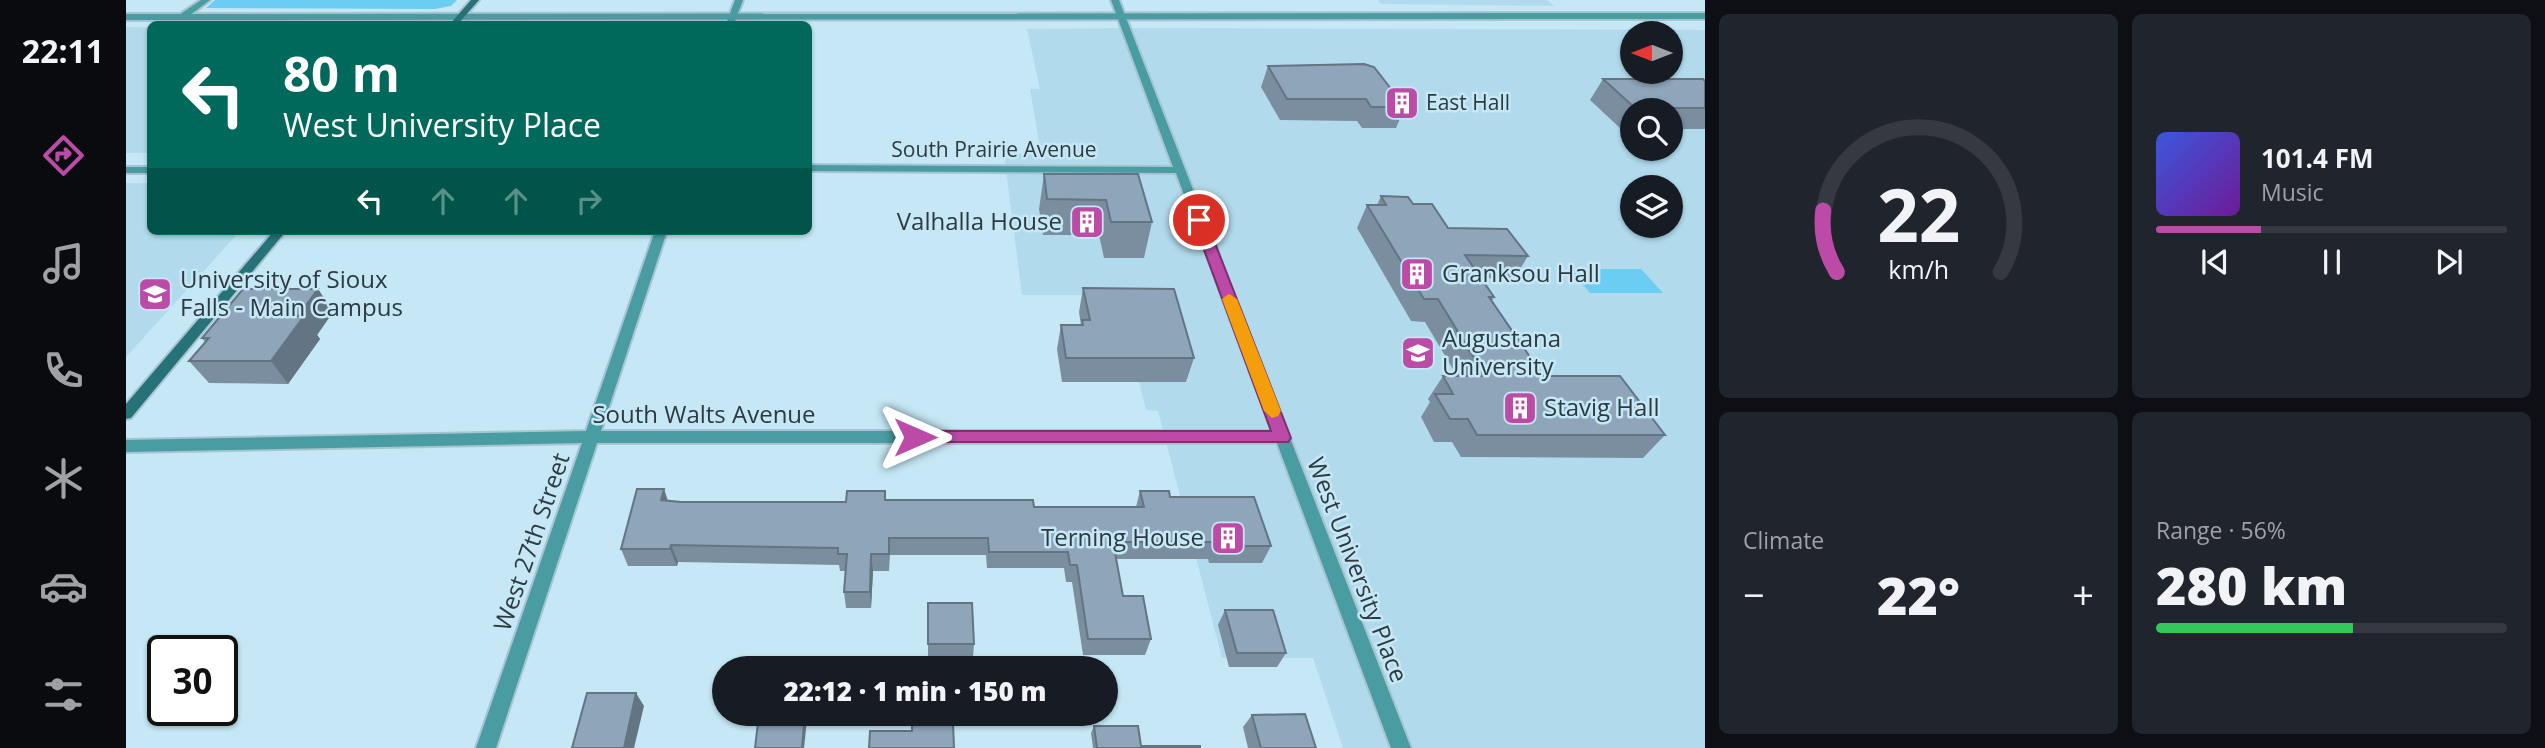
<!DOCTYPE html>
<html lang="en">
<head>
<meta charset="utf-8">
<style>
  :root { --surface:#171b24; --page:#20242c; --text:#f1f3f6; --muted:#9ea1a6; --line:#363941; --accent:#bc4ba7 }
  body { margin:0; font-family:"Open Sans",sans-serif; background:var(--page); color:var(--text); height:100vh; display:flex; flex-direction:column; font-size:26px; white-space:nowrap }
  * { box-sizing:border-box; margin:0 }
  p { font-size:23px; color:var(--muted) }
  .icon { flex:none; width:38px; height:38px; fill:none; stroke:currentColor; stroke-width:2; stroke-linecap:round; stroke-linejoin:round }
  .map { position:relative; flex:1; overflow:hidden }
  .panel { display:flex; flex-direction:column; gap:14px; padding:14px; background:#0d0f14; width:840px }
  .panel>* { flex:none }
  .hud { position:absolute; left:21px; top:21px; width:665px; height:214px; border-radius:10px; box-shadow:0 2px 5px #0004; background:#00695c; color:#fff; overflow:hidden }
  .needle { width:46px; rotate:270deg }
  .fabs { position:absolute; left:1494px; top:21px; display:grid; gap:14px }
  .fabs a { display:grid; place-items:center; width:63px; height:63px; border-radius:50%; background:var(--surface); box-shadow:0 2px 5px #0004; font-size:35px }
  .speed { position:absolute; left:21px; top:635px; display:flex; gap:14px; font-size:35px; font-weight:700; text-align:center }
  .speed>* { display:grid; place-content:center; width:91px; height:91px; border-radius:50%; background:var(--surface); box-shadow:0 2px 5px #0004; line-height:1 }
  .speed .limit { border:4px solid #111; border-radius:10px; background:#fff; color:#111 }
  .pin { position:absolute; display:grid; place-items:center; width:60px; height:60px; color:#fff; margin:-30px; border:4px solid #fff; border-radius:50%; box-shadow:0 2px 7px #0007 }
  .me { position:absolute; width:77px; margin:-38px; rotate:90deg; stroke-linejoin:round; filter:drop-shadow(0 0 5px #0008) }
  .turn { display:flex; align-items:center; gap:24px; height:147px; padding:0 21px; font-size:32px }
  .turn .icon { width:91px; height:91px; stroke-width:2.5 }
  .turn b { display:block; font-size:49px; line-height:60px }
  .lanes { display:flex; align-items:center; height:66px; padding:0 21px; background:#0003; justify-content:center; gap:35px; direction:ltr }
  .lanes .off { opacity:.35 }
  .big { font-size:52px; font-weight:800; line-height:1.1 }
  .panel .widget { flex:1; display:flex; flex-direction:column; justify-content:center; gap:10px; min-width:0; padding:0 24px; border-radius:10px; background:var(--page) }
  .panel .dial { align-items:center; gap:0 }
  .dial svg { height:182px; overflow:visible; fill:none; stroke:var(--line); stroke-width:7; stroke-linecap:round; text-anchor:middle }
  .dial text { fill:var(--text); stroke:none }
  .song { display:flex; align-items:center; gap:21px }
  .cover { width:84px; height:84px; border-radius:10px; background:linear-gradient(135deg,hsl(230 70% 55%),hsl(280 70% 35%)) }
  .played { height:7px; border-radius:4px; background:linear-gradient(90deg,var(--accent) 30%,var(--line) 30%) }
  .keys { display:flex; justify-content:space-around; direction:ltr }
  .heat { display:flex; justify-content:space-between; align-items:center; font-size:38px; direction:ltr }
  .charge { height:10px; border-radius:5px; background:linear-gradient(90deg,#34c759 56%,var(--line) 0) }
  .panel .tiles { flex:1; display:grid; gap:14px; grid-template-columns:repeat(2,1fr) }
  .trip { position:absolute; left:586px; top:656px; width:406px; height:70px; border-radius:35px; background:var(--surface); box-shadow:0 2px 5px #0004; font-weight:800; line-height:70px; text-align:center }
  main { display:flex; flex:1; min-height:0 }
  .menu { display:flex; flex-direction:column; width:126px; justify-content:space-around; align-items:center; background:#090b0e; color:var(--muted) }
  .menu .icon { width:49px; height:49px }
  .menu .active { color:var(--accent) }
  .menu b { font-size:32px; color:var(--text) }
  .map>svg:first-child { display:block }
  .built { fill:#b1dbec; fill-rule:evenodd }
  .green { fill:#6ccdf2 }
  .lines { fill:none; stroke-linecap:round; stroke-linejoin:round }
  .minor-casing { stroke:#a7c4d1; stroke-width:4 }
  .tertiary-casing { stroke:#a7c4d1; stroke-width:4 }
  .secondary-casing { stroke:#a7c4d1; stroke-width:4 }
  .minor { fill:#4a9ca3; fill-rule:evenodd }
  .tertiary { fill:#4a9ca3; fill-rule:evenodd }
  .secondary { fill:#277278; fill-rule:evenodd }
  .wall { fill:#7a8ea0 }
  .shaded-wall { fill:#637482 }
  .building { fill:#8ea5ba; stroke:#637482; stroke-width:2 }
  .route { fill:#bc4ba7; stroke:#7a316d; stroke-width:2 }
  .slow { fill:#f59e0b }
  .labels { text-anchor:middle; stroke-width:5; stroke-linejoin:round; paint-order:stroke }
  .far-poi-label { font-size:21px; fill:#2d3a40; stroke:#c6e7f5; text-anchor:start }
  .far-street-label { font-size:21px; fill:#2d3a40; stroke:#c6e7f5 }
  .poi-label { font-size:24px; fill:#2d3a40; stroke:#c6e7f5; text-anchor:start }
  .street-label { font-size:24px; fill:#2d3a40; stroke:#c6e7f5 }
</style>
</head>
<body>
<main>
<nav class="menu">
<b>22:11</b>
<svg class="icon active" aria-label="directions" viewBox="0 0 24 24"><path d="M12 3l9 9-9 9-9-9zM9 14v-3h6M13 9l2 2-2 2"/></svg>
<svg class="icon" aria-label="music" viewBox="0 0 24 24"><path d="M9 18V5l10-2v13"/><circle cx="6" cy="18" r="3"/><circle cx="16" cy="16" r="3"/></svg>
<svg class="icon" aria-label="phone" viewBox="0 0 24 24"><path d="M5 4h4l2 5-3 2q2 4 5 5l2-3 5 2v4C11 20 4 13 5 4z"/></svg>
<svg class="icon" aria-label="climate" viewBox="0 0 24 24"><path d="M12 3v18M4 7l16 10M4 17L20 7"/></svg>
<svg class="icon" aria-label="car" viewBox="0 0 24 24"><path d="M5 17H2v-5l4-1 3-4h7l3 4 3 1v5h-3M9 17h6M6 11h13"/><circle cx="7" cy="17" r="2"/><circle cx="17" cy="17" r="2"/></svg>
<svg class="icon" aria-label="filters" viewBox="0 0 24 24"><path d="M4 7h16M4 17h16"/><circle cx="9" cy="7" r="2"/><circle cx="15" cy="17" r="2"/></svg>
</nav>
<div class="map">
<svg width="1579" height="748" viewBox="0 0 1579 748">
  <rect width="100%" height="100%" fill="#c6e7f5"/>
  <g class="built">
    <polygon points="1252,0 1421,0 1428,6 1255,4"/>
    <rect x="0" y="27" width="24" height="126"/>
    <path d="M1021 28 1579 30V748H1217L1187 658H1096L1032 411 1020 410 991 295H896L878 154 915 153 904 89H914L901 29ZM1507 33H1545V72H1507ZM1507 110H1545V149H1507ZM1507 187H1545V226H1507Z"/>
    <polygon points="0,183 24,183 24,231 114,231 0,357"/>
  </g>
  <g class="green">
    <polygon points="89,0 331,0 325,6 309,9 80,8"/>
    <polygon points="1444,269 1515,269 1537,293 1464,293"/>
  </g>
  <g class="lines">
    <g class="minor-casing">
      <g id="minor">
        <polygon points="75,0 84,0 59,19 53,19 53,15"/>
        <polygon points="609,0 617,0 608,24 600,24"/>
        <polygon points="985,0 993,0 1285,748 1265,748 1151,443 471,443 370,748 350,748 456,443 0,452 0,440 460,431 529,231 541,231 475,431 1146,431 1050,173 682,171 682,165 1047,167"/>
        <rect x="0" y="167" width="24" height="6"/>
      </g>
    </g>
    <g class="tertiary-casing">
      <polygon id="tertiary" points="1579,13 1579,19 0,20 0,14"/>
    </g>
    <g class="secondary-casing">
      <g id="secondary">
        <polygon points="345,0 353,0 332,24 324,24"/>
        <polygon points="148,231 160,231 5,418 0,419 0,404"/>
      </g>
    </g>
    <use href="#minor" class="minor"/>
    <use href="#tertiary" class="tertiary"/>
    <use href="#secondary" class="secondary"/>
  </g>
  <g class="wall">
    <polygon points="1142,66 1279,107 1270,128 1236,128 1231,121 1154,120 1135,87"/>
    <polygon points="1477,79 1579,81 1579,129 1545,129 1545,110 1507,110 1507,129 1495,129 1464,100"/>
    <polygon points="918,174 1012,174 1026,222 1018,258 978,258 973,235 917,235 913,209"/>
    <polygon points="1255,196 1287,204 1322,228 1402,256 1388,279 1355,278 1368,297 1366,301 1417,376 1539,435 1517,458 1335,457 1326,442 1308,442 1295,417 1304,402 1302,399 1317,376 1331,376 1299,322 1285,321 1231,228 1241,205 1251,205"/>
    <polygon points="957,288 1068,358 1060,382 936,382 931,349 935,325 955,325 953,312"/>
    <polygon points="192,289 207,312 191,335 194,339 162,384 83,383 63,361 79,342 76,338"/>
    <polygon points="1014,491 1044,497 1145,546 1136,563 1083,563 1082,559 990,559 997,596 1025,639 1019,655 957,655 946,582 940,582 938,568 861,568 860,555 764,555 763,571 747,571 745,608 720,608 718,592 720,571 714,571 713,565 552,562 551,566 502,566 495,549 542,501 555,502 720,502 760,500 908,507 1010,507"/>
    <polygon points="802,603 848,644 847,658 802,658"/>
    <polygon points="1099,610 1160,653 1151,667 1103,667 1092,625"/>
    <polygon points="1126,715 1190,748 1122,748 1117,727"/>
    <polygon points="968,726 1015,746 1074,748 967,748 965,733"/>
  </g>
  <g class="shaded-wall">
    <polygon points="192,289 207,312 191,335 194,339 162,384 145,361 172,316"/>
    <polygon points="538,489 544,507 535,500"/>
    <polygon points="545,545 552,562 551,566 544,549"/>
    <polygon points="745,554 747,571 745,608 744,592"/>
    <polygon points="510,693 518,706 508,748 498,748"/>
    <polygon points="680,714 681,719 678,748 676,748"/>
  </g>
  <g class="building">
    <polygon points="1238,64 1248,67 1279,107 1245,107 1240,99 1161,99 1142,66"/>
    <polygon points="1477,79 1577,79 1579,81 1579,108 1509,108"/>
    <polygon points="918,174 1012,174 1026,222 985,222 980,200 921,199"/>
    <polygon points="1255,196 1282,197 1287,204 1306,204 1322,228 1381,229 1402,256 1339,255 1368,297 1363,297 1417,376 1494,376 1539,435 1351,435 1342,419 1324,419 1309,394 1327,394 1317,376 1359,376 1312,299 1298,299 1241,205 1260,205"/>
    <polygon points="957,288 1048,289 1068,358 940,358 935,325 957,325 956,320 964,320"/>
    <polygon points="117,289 192,289 172,316 178,316 145,361 63,361 83,338 76,338"/>
    <polygon points="511,489 538,489 535,500 555,502 720,502 721,491 759,491 759,500 907,500 908,507 1018,507 1014,491 1043,491 1044,497 1128,497 1145,546 1090,546 1089,542 987,542 997,596 1017,596 1025,639 962,639 951,565 944,565 942,552 863,552 862,538 763,538 763,554 745,554 744,592 718,592 721,554 712,554 712,548 545,545 544,549 495,549"/>
    <polygon points="802,603 846,603 848,644 802,644"/>
    <polygon points="1099,610 1147,610 1160,653 1111,653"/>
    <polygon points="461,693 510,693 498,748 446,748"/>
    <polygon points="633,714 679,714 676,748 629,748"/>
    <polygon points="1179,714 1190,748 1135,748 1126,715"/>
    <polygon points="786,723 827,723 828,748 743,748 744,731 786,731"/>
    <polygon points="968,726 1012,726 1015,746 1074,746 1074,748 971,748"/>
  </g>
  <polygon class="route" points="1073,216 1080,220 1165,438 1162,442 783,442 781,437 783,433 789,431 1145,431 1067,220"/>
  <polygon class="slow" points="1103,294 1111,299 1155,411 1152,416 1146,418 1138,411 1096,299"/>
  <defs>
    <g id="building-square" transform="scale(1.75)"><rect x="-9" y="-9" width="18" height="18" rx="4" fill="#bc4ba7" stroke="#c6e7f5"/><path d="M-4-6H4V6H1V3H-1V6H-4ZM-2.5-4.3h1.7v1.8h-1.7ZM.8-4.3h1.7v1.8H.8ZM-2.5-1h1.7V.8h-1.7ZM.8-1h1.7V.8H.8Z" fill="#fff"/></g>
    <g id="university-square" transform="scale(1.75)"><rect x="-9" y="-9" width="18" height="18" rx="4" fill="#bc4ba7" stroke="#c6e7f5"/><path d="M0-5L7-2L0 1L-7-2ZM-4 1L0 2.5L4 1V4Q0 6-4 4Z" fill="#fff"/></g>
  </defs>
  <g fill-rule="evenodd">
    <use href="#building-square" x="1276" y="103"/>
    <use href="#building-square" x="961" y="222"/>
    <use href="#building-square" x="1291" y="274"/>
    <use href="#university-square" x="29" y="294"/>
    <use href="#university-square" x="1292" y="353"/>
    <use href="#building-square" x="1394" y="408"/>
    <use href="#building-square" x="1102" y="538"/>
  </g>
  <g class="labels">
    <g class="far-poi-label">
      <text x="1300" y="110">East Hall</text>
    </g>
    <g class="far-street-label">
      <text x="868" y="157">South Prairie Avenue</text>
    </g>
    <g class="poi-label">
      <text x="936" y="230" text-anchor="end">Valhalla House</text>
      <text x="1316" y="282">Granksou Hall</text>
      <text x="54" y="288">University of Sioux<tspan x="54" dy="28">Falls - Main Campus</tspan></text>
      <text x="1316" y="347">Augustana<tspan x="1316" dy="28">University</tspan></text>
      <text x="1418" y="416">Stavig Hall</text>
      <text x="1078" y="546" text-anchor="end">Terning House</text>
    </g>
    <g class="street-label">
      <text x="578" y="423">South Walts Avenue</text>
      <text transform="translate(406 542) rotate(-71)" y="8">West 27th Street</text>
      <text transform="translate(1231 570) rotate(69)" y="8">West University Place</text>
    </g>
  </g>
</svg>
<div class="fabs">
<a><svg class="needle" viewBox="-14 -14 28 28"><path d="M0-13l5 13h-10z" fill="#e53935"/><path d="M0 13l5-13h-10z" fill="#9ea1a6"/></svg></a>
<a><svg class="icon" aria-label="search" viewBox="0 0 24 24"><circle cx="10" cy="10" r="6"/><path d="M15 15l6 6"/></svg></a>
<a><svg class="icon" aria-label="layers" viewBox="0 0 24 24"><path d="M12 4l9 5-9 5-9-5zM3 14l9 5 9-5"/></svg></a>
</div>
<div class="speed"><div class="limit">30</div></div>
<div class="pin" style="left:1073px;top:220px;background:#d93025"><svg class="icon" aria-label="arrive" viewBox="0 0 24 24"><path d="M6 21V4h12l-3 4 3 4H6"/></svg></div>
<svg class="me" style="left:789px;top:437px" viewBox="-20 -20 40 40"><path d="M0-17L14 15 0 8-14 15z" fill="#bc4ba7" stroke="#fff" stroke-width="4"/></svg>
<div class="trip">22:12 · 1 min · 150 m</div>
<div class="hud">
<div class="turn"><svg class="icon" aria-label="left" viewBox="0 0 24 24"><path d="M17 20v-9H6M10 6l-5 5 5 5"/></svg><div><b>80 m</b>West University Place</div></div>
<div class="lanes"><svg class="icon" aria-label="left" viewBox="0 0 24 24"><path d="M17 20v-9H6M10 6l-5 5 5 5"/></svg><svg class="icon off" aria-label="ahead" viewBox="0 0 24 24"><path d="M12 20V5M6 11l6-6 6 6"/></svg><svg class="icon off" aria-label="ahead" viewBox="0 0 24 24"><path d="M12 20V5M6 11l6-6 6 6"/></svg><svg class="icon off" aria-label="right" viewBox="0 0 24 24"><path d="M7 20v-9h11M14 6l5 5-5 5"/></svg></div>
</div>
</div>
<section class="panel">
<div class="tiles">
<div class="widget dial"><svg viewBox="0 0 100 80">
<path d="M14 69A42 42 0 1 1 86 69"/>
<path d="M14 69A42 42 0 0 1 8 42" stroke="#bc4ba7"/>
<text x="50" y="56" font-size="32" font-weight="700">22</text>
<text x="50" y="72" font-size="11">km/h</text>
</svg></div>
<div class="widget">
<div class="song"><i class="cover"></i><div><b>101.4 FM</b><p>Music</p></div></div>
<div class="played"></div>
<div class="keys"><svg class="icon" aria-label="previous" viewBox="0 0 24 24"><path d="M18 5L8 12l10 7zM5 5v14"/></svg><svg class="icon" aria-label="pause" viewBox="0 0 24 24"><path d="M8 5v14M16 5v14"/></svg><svg class="icon" aria-label="next" viewBox="0 0 24 24"><path d="M6 5l10 7-10 7zM19 5v14"/></svg></div>
</div>
<div class="widget"><p>Climate</p>
<div class="heat"><a>−</a><b class="big">22°</b><a>+</a></div>
</div>
<div class="widget"><p>Range · 56%</p><b class="big">280 km</b><div class="charge"></div></div>
</div>
</section>
</main>
</body>
</html>
